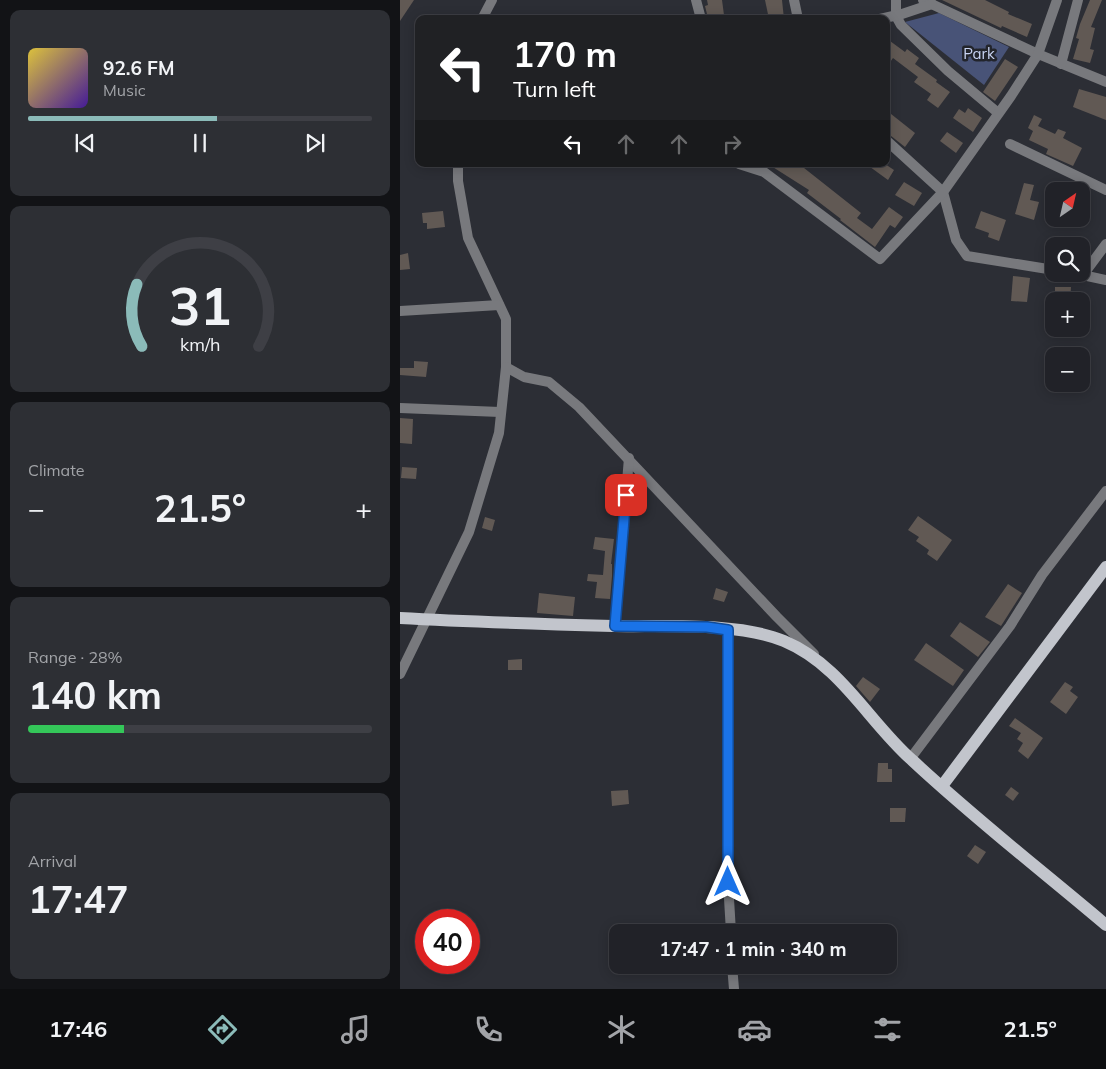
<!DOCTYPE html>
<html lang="en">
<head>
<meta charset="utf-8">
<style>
  :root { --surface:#212228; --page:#2d2f34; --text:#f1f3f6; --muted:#a2a4a8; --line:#3e3f45; --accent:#8bbbb9 }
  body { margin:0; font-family:Mulish,sans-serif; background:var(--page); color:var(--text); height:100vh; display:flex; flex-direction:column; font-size:19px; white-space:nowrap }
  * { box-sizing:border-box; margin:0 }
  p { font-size:16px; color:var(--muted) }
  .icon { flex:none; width:28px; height:28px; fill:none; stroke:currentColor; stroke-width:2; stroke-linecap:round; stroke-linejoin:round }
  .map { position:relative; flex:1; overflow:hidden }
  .panel { display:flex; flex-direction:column; gap:10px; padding:10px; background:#121316; width:400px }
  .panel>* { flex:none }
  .banner { position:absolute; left:15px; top:15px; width:475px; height:152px; border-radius:10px; box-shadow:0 2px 12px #0003,0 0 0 1px var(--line); background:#202124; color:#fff; overflow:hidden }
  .needle { width:32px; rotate:34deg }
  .fabs { position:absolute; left:645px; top:182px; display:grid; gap:10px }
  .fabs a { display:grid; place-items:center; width:45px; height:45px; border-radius:10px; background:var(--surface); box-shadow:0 2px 12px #0003,0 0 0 1px var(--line); font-size:25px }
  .speed { position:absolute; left:15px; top:909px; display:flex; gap:10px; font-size:25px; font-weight:700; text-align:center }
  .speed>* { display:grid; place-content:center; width:65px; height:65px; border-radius:50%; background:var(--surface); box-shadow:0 2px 12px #0003,0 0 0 1px var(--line); line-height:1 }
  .speed .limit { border:8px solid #d22; background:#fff; color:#111 }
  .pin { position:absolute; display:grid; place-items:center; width:42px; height:42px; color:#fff; margin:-21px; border-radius:10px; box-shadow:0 2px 8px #0006 }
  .me { position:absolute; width:55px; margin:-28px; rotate:0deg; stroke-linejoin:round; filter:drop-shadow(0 0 4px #0008) }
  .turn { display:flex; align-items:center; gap:18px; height:105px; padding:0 15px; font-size:22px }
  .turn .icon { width:65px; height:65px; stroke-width:2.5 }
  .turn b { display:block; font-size:35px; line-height:42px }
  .lanes { display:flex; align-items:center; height:48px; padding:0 15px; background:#0003; justify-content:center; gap:25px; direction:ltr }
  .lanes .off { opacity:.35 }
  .big { font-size:38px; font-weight:700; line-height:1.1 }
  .panel .widget { flex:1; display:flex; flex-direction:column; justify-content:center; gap:8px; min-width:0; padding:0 18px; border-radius:10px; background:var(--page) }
  .panel .dial { align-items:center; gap:0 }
  .dial svg { height:130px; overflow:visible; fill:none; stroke:var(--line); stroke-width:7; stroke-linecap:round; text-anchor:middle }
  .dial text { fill:var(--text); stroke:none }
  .song { display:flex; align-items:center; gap:15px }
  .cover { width:60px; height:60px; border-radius:8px; background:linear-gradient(135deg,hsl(50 70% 55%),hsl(260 70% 35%)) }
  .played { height:5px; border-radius:2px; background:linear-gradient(90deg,var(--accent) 55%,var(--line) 55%) }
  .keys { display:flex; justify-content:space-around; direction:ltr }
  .heat { display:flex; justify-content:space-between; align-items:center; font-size:28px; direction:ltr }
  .charge { height:8px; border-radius:4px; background:linear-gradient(90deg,#34c759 28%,var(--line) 0) }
  .trip { position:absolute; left:209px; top:924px; width:288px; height:50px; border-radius:10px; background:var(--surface); box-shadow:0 2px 12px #0003,0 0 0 1px var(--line); font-weight:700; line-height:50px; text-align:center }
  .menu { display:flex; height:80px; justify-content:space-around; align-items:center; background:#0d0e10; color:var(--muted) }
  .menu .icon { width:35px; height:35px }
  .menu .current { color:var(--accent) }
  .menu b { font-size:22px; color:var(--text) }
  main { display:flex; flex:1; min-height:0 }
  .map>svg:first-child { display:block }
  .green { fill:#485377 }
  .building { fill:#615954 }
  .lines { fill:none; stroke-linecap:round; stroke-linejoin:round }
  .minor { stroke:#78797d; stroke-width:10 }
  .major { stroke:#c2c5cc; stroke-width:12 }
  .route-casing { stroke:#114b97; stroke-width:12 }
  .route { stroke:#1a73e8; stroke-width:9 }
  .labels { text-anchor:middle; stroke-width:5; stroke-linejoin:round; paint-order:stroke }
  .park-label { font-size:15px; fill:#c8d3f2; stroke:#22242b }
</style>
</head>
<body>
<main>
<section class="panel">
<div class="widget">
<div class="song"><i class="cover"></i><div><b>92.6 FM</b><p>Music</p></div></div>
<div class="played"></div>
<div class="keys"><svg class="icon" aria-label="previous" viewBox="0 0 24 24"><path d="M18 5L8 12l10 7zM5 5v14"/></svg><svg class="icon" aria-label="pause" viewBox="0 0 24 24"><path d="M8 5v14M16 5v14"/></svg><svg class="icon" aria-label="next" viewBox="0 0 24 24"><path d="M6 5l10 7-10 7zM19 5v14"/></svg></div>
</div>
<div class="widget dial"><svg viewBox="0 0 100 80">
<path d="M14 69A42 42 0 1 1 86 69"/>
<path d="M14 69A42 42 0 0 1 11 31" stroke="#8bbbb9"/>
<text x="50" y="56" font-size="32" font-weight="700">31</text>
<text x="50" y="72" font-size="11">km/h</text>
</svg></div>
<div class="widget"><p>Climate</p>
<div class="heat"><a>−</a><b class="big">21.5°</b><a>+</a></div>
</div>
<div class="widget"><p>Range · 28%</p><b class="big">140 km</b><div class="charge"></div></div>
<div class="widget"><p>Arrival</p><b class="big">17:47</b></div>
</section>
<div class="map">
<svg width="706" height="989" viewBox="0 0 706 989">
  <rect width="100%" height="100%" fill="#2c2e35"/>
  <polygon class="green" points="539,13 609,47 584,85 505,22"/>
  <g class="building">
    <polygon points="0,0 14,0 0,21"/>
    <polygon points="307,0 322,0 324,15 308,18 305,6 308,5"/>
    <polygon points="365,0 382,0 384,19 369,19"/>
    <polygon points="542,0 585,0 609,12 608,14 632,24 627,37 602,26 601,28"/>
    <polygon points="690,0 702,0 691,27 695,28 690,49 694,50 690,63 673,59 679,39 676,38 680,24"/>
    <polygon points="490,41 505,52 507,49 519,58 515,64 537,80 536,82 550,92 538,108 527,100 531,94 514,82 518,77 493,58 486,68 486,45"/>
    <polygon points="605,59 618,67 595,101 583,92"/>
    <polygon points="679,89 706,97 706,120 673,107"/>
    <polygon points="568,108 582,118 573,132 553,118 559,109 565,113"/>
    <polygon points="486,110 515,133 505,147 486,132"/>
    <polygon points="634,115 642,119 638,126 655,134 658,129 666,132 663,138 682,148 673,166 646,154 648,149 629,140 633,131 628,128"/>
    <polygon points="547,132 563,143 556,153 540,141"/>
    <polygon points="368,164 399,164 461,213 457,218 472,229 489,207 503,217 495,228 490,225 475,247 440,220 441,219 407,193 409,190"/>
    <polygon points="466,164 485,164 494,170 488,180"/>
    <polygon points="504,182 522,193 514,206 495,195"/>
    <polygon points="624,183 634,185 630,200 639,202 634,220 615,214"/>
    <polygon points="43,211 45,227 27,229 27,223 23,223 22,213"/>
    <polygon points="581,211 606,220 599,241 588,237 589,233 575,228"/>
    <polygon points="8,253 10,269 0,270 0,255"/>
    <polygon points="613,276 630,278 627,302 611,301"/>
    <polygon points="655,287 671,287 670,301 655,301"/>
    <polygon points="14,361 28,362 26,377 0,375 0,368 14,368"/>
    <polygon points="0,418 13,419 12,444 0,443"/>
    <polygon points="2,467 17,468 16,479 1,478"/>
    <polygon points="211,494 219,495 218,512 209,511"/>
    <polygon points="518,516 552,540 537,561 527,554 529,550 516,541 519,537 508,530"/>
    <polygon points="85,517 95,520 92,531 82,528"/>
    <polygon points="195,537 214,539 211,564 212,564 212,576 210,599 195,598 197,582 187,581 188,574 203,575 205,551 193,549"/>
    <polygon points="608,584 622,593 601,626 585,617"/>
    <polygon points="316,588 328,592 324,602 313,599"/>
    <polygon points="139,593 175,597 173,616 137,613"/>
    <polygon points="560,622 590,642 578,657 550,636"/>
    <polygon points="526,643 564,670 553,686 514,660"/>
    <polygon points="122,659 122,670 108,670 108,660"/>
    <polygon points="463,677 480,689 470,702 456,686"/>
    <polygon points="665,682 673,687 670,691 678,697 666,714 650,702"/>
    <polygon points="615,718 643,738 628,759 618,751 623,743 617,739 621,733 609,726"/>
    <polygon points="478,763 488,763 488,769 492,769 492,782 477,782"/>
    <polygon points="611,787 619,793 613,801 605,795"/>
    <polygon points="228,790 229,804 212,806 211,791"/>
    <polygon points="490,808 506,808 505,822 490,822"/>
    <polygon points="575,845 586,852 578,864 567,856"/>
  </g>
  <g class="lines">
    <g class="minor">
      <polyline points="296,0 301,19"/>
      <polyline points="394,0 398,19"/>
      <polyline points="496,0 496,16 501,25 548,71 597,112"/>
      <polyline points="523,0 638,54 706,82"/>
      <polyline points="82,19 92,0"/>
      <polyline points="480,19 502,14 532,4"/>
      <polyline points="661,64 678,0"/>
      <polyline points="486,140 543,192 556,240 567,256 654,270"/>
      <polyline points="610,144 706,190"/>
      <polyline points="58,164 58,181 68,238 106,319 106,367 124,377 149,382 179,407 377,617 414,654"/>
      <polyline points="339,164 364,172 480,259 543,192 611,96 638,54 657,0"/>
      <polyline points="678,274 706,280"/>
      <polyline points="683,275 706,244"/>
      <polyline points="0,311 99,305"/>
      <polyline points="0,408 100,412"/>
      <polyline points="215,626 229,458"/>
      <polyline points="328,630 328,882 331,932"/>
      <polyline points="0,674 69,532 99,433 106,367"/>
      <polyline points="510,759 610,626 642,575 706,491"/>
      <polyline points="332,965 334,989"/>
    </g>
    <g class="major">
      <path d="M0 618C71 622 142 624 213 626 262 627 339 622 384 641 441 665 468 721 512 760 574 818 641 870 706 925"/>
      <polyline points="542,786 706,567"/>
    </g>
  </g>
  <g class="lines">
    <g class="route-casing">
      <polyline id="route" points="226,495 215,626 307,627 328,630 328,882"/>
    </g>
    <use href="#route" class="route"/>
  </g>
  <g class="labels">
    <g class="park-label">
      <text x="579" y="59">Park</text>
    </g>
  </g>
</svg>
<div class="fabs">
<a><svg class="needle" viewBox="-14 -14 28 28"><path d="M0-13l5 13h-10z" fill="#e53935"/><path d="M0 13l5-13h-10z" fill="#a2a4a8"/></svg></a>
<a><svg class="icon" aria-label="search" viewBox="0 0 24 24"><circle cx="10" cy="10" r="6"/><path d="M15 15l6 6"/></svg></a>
<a>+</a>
<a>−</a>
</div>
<div class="speed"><div class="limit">40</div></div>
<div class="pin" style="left:226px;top:495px;background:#d93025"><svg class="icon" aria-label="arrive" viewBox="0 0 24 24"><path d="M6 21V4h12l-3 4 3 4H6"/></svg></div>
<svg class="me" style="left:328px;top:882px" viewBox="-20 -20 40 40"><path d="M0-17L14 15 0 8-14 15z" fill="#1a73e8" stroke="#fff" stroke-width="4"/></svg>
<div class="trip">17:47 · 1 min · 340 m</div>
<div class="banner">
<div class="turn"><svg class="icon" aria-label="left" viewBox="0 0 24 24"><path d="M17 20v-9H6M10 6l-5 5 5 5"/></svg><div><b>170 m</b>Turn left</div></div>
<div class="lanes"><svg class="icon" aria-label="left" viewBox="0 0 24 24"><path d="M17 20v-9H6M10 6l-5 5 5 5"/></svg><svg class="icon off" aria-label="ahead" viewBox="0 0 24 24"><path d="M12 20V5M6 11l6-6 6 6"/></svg><svg class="icon off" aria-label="ahead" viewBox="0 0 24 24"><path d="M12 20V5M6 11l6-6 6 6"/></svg><svg class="icon off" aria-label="right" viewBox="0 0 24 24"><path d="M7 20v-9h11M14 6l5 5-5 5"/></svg></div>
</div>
</div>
</main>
<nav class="menu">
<b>17:46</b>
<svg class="icon current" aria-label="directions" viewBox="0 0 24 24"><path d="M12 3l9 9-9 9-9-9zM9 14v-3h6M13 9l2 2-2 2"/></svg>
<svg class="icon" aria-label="music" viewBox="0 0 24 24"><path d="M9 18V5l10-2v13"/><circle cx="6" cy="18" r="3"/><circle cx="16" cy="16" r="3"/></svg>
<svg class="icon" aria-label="phone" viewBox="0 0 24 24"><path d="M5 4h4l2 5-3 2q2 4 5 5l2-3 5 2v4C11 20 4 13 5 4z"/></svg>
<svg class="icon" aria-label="climate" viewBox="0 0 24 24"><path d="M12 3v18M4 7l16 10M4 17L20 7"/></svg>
<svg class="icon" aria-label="car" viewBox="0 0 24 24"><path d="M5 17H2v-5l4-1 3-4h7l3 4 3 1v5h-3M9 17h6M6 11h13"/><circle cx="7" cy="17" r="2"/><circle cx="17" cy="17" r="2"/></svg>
<svg class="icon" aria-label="filters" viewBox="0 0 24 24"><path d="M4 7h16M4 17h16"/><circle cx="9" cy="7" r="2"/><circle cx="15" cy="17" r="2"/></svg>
<b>21.5°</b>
</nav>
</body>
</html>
